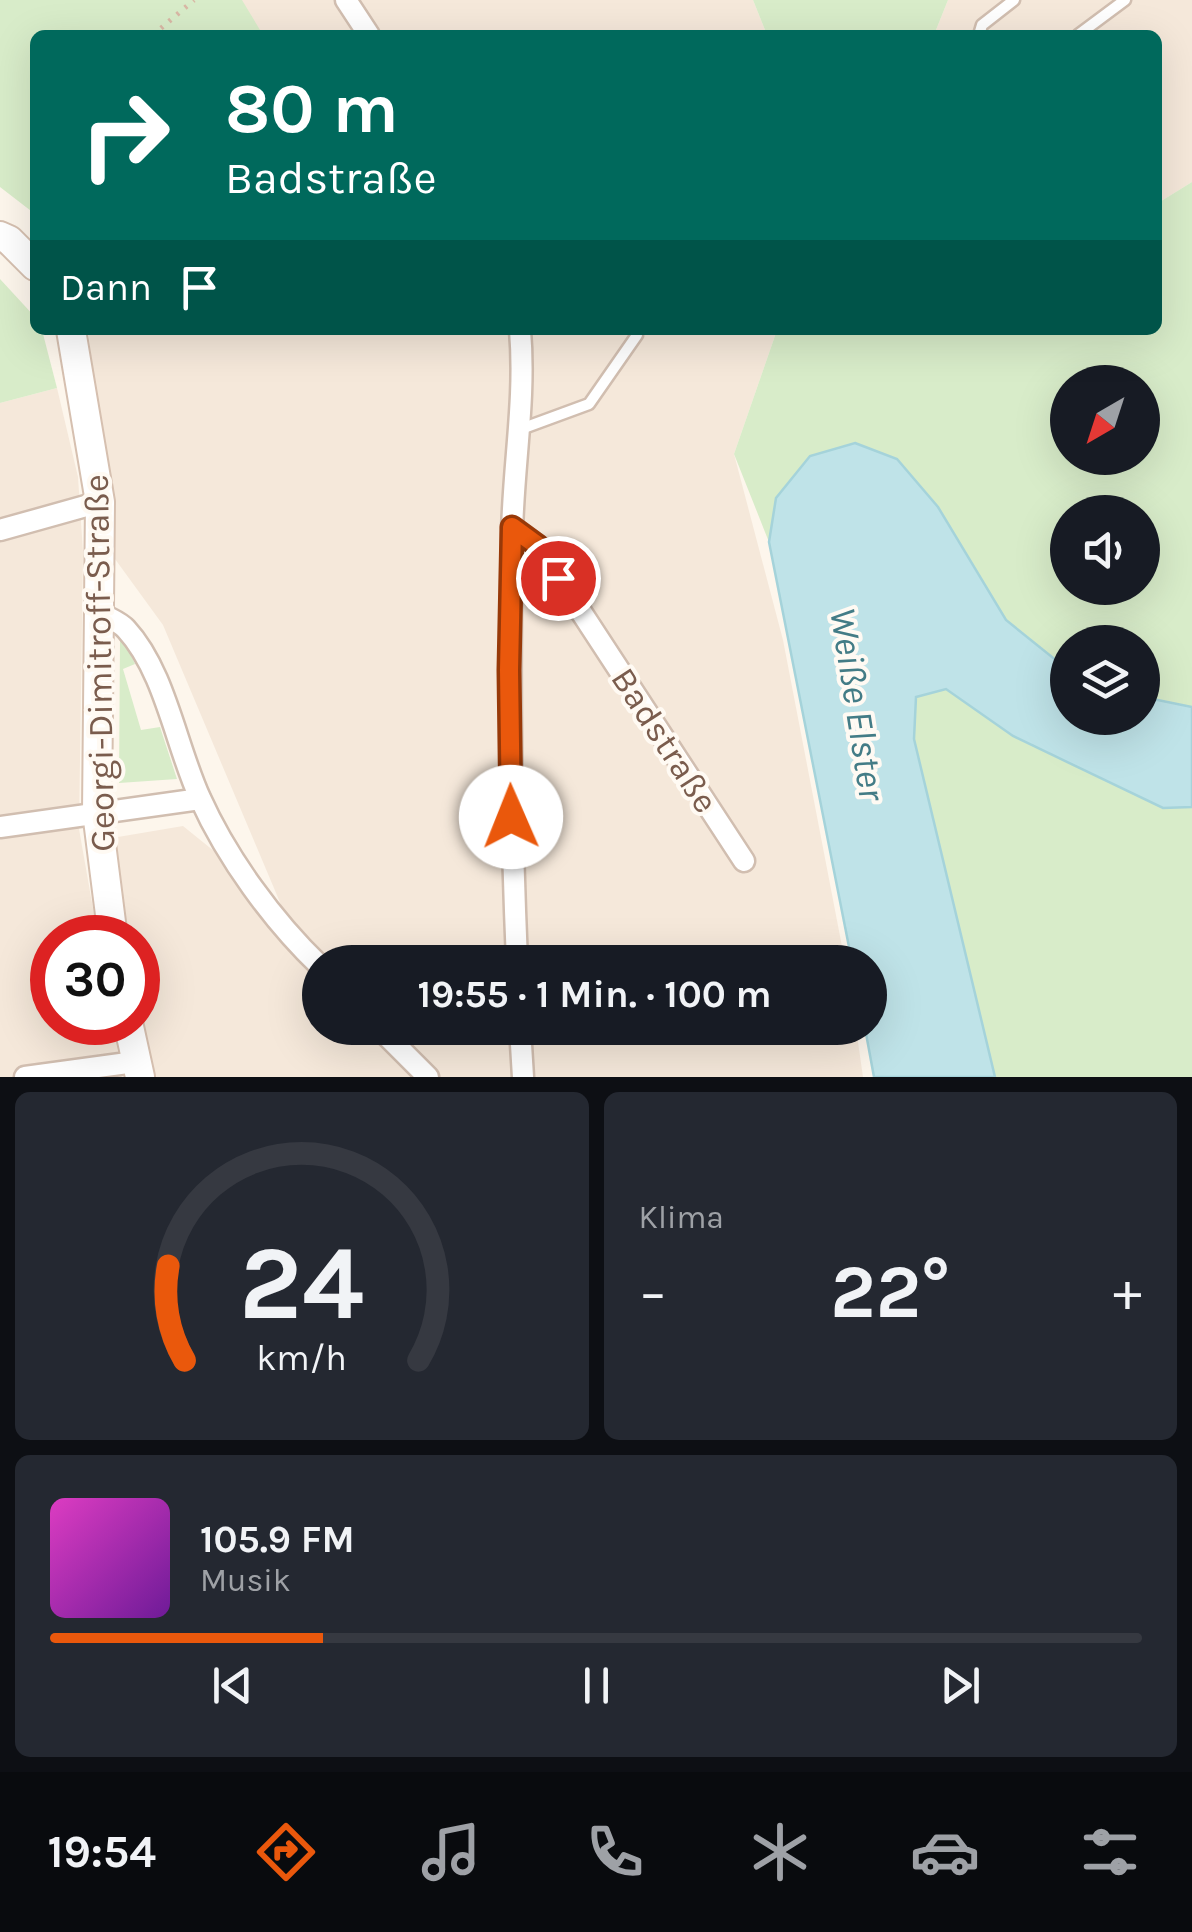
<!DOCTYPE html>
<html lang="de">
<head>
<meta charset="utf-8">
<style>
  :root { --surface:#171b24; --page:#242831; --text:#f1f3f6; --muted:#9ea1a6; --line:#363941; --accent:#ea580c }
  body { margin:0; font-family:Karla,sans-serif; background:var(--page); color:var(--text); height:100vh; display:flex; flex-direction:column; font-size:38px; white-space:nowrap }
  * { box-sizing:border-box; margin:0 }
  p { font-size:32px; color:var(--muted) }
  .icon { flex:none; width:55px; height:55px; fill:none; stroke:currentColor; stroke-width:2; stroke-linecap:round; stroke-linejoin:round }
  .map { position:relative; height:1077px; overflow:hidden }
  .details { display:flex; flex-direction:column; gap:15px; padding:15px; background:#0d0f14; flex:1 }
  .details>* { flex:none }
  .banner { position:absolute; left:30px; top:30px; width:1132px; height:305px; border-radius:15px; box-shadow:0 10px 40px #0002; background:#00695c; color:#fff; overflow:hidden }
  .needle { width:65px; rotate:219deg }
  .tools { position:absolute; left:1050px; top:365px; display:grid; gap:20px }
  .tools a { display:grid; place-items:center; width:110px; height:110px; border-radius:50%; background:var(--surface); box-shadow:0 10px 40px #0002; font-size:50px }
  .speed { position:absolute; left:30px; top:915px; display:flex; gap:20px; font-size:50px; font-weight:700; text-align:center }
  .speed>* { display:grid; place-content:center; width:130px; height:130px; border-radius:50%; background:var(--surface); box-shadow:0 10px 40px #0002; line-height:1 }
  .speed .limit { border:15px solid #d22; background:#fff; color:#111 }
  .pin { position:absolute; display:grid; place-items:center; width:85px; height:85px; color:#fff; margin:-42px; border:5px solid #fff; border-radius:50%; box-shadow:0 2px 10px #0007 }
  .me { position:absolute; width:110px; margin:-55px; rotate:359deg; stroke-linejoin:round; filter:drop-shadow(0 0 8px #0008) }
  .turn { display:flex; align-items:center; gap:35px; height:210px; padding:0 30px; font-size:45px }
  .turn .icon { width:130px; height:130px; stroke-width:2.5 }
  .turn b { display:block; font-size:70px; line-height:85px }
  .then { display:flex; align-items:center; height:95px; padding:0 30px; background:#0003; gap:20px; font-size:38px }
  .big { font-size:75px; font-weight:700; line-height:1.1 }
  .details .card { flex:1; display:flex; flex-direction:column; justify-content:center; gap:15px; min-width:0; padding:0 35px; border-radius:15px; background:var(--page) }
  .details .dial { align-items:center; gap:0 }
  .dial svg { height:260px; overflow:visible; fill:none; stroke:var(--line); stroke-width:7; stroke-linecap:round; text-anchor:middle }
  .dial text { fill:var(--text); stroke:none }
  .song { display:flex; align-items:center; gap:30px }
  .cover { width:120px; height:120px; border-radius:15px; background:linear-gradient(135deg,hsl(310 70% 55%),hsl(280 70% 35%)) }
  .played { height:10px; border-radius:5px; background:linear-gradient(90deg,var(--accent) 25%,var(--line) 25%) }
  .keys { display:flex; justify-content:space-around; direction:ltr }
  .heat { display:flex; justify-content:space-between; align-items:center; font-size:55px; direction:ltr }
  .details .tiles { flex:1; display:grid; gap:15px; grid-template-columns:1fr 1fr }
  .card:last-child { grid-column:span 2 }
  .trip { position:absolute; left:302px; top:945px; width:585px; height:100px; border-radius:50px; background:var(--surface); box-shadow:0 10px 40px #0002; font-weight:700; line-height:100px; text-align:center }
  .tabs { display:flex; height:160px; justify-content:space-around; align-items:center; background:#090b0e; color:var(--muted) }
  .tabs .icon { width:70px; height:70px }
  .tabs .on { color:var(--accent) }
  .tabs b { font-size:45px; color:var(--text) }
  .map>svg:first-child { display:block }
  .residential { fill:#f5e8da }
  .green { fill:#d8ecc9; fill-rule:evenodd }
  .water { fill:#bfe3e8; stroke:#a5d3da; stroke-width:2.5 }
  .lines { fill:none; stroke-linecap:round; stroke-linejoin:round }
  .lane-casing { stroke:#d1beb0; stroke-width:15 }
  .street-casing { stroke:#d1beb0; stroke-width:25 }
  .secondary-casing { stroke:#d6c0b0; stroke-width:32 }
  .path { stroke:#d9b8a5; stroke-width:5; stroke-dasharray:2.5 8; stroke-linecap:butt }
  .lane { stroke:#fff; stroke-width:10 }
  .street { stroke:#fff; stroke-width:20 }
  .secondary { stroke:#fff; stroke-width:28 }
  .route-casing { stroke:#983908; stroke-width:25 }
  .route { stroke:#ea580c; stroke-width:18 }
  .labels { text-anchor:middle; stroke-width:8; stroke-linejoin:round; paint-order:stroke }
  .street-label { font-size:35px; fill:#7a5c4d; stroke:#fffaf3 }
  .water-label { font-size:38px; font-style:italic; fill:#437c86; stroke:#fffaf3 }
</style>
</head>
<body>
<div class="map">
<svg width="1192" height="1077" viewBox="0 0 1192 1077">
  <rect width="100%" height="100%" fill="#fdf6ec"/>
  <g class="residential">
    <polygon points="78,0 753,0 767,35 98,35"/>
    <polygon points="948,0 1192,0 1192,182 1158,203 1158,35 934,35"/>
    <polygon points="88,330 777,330 734,454 783,640 845,962 328,962 287,919 163,625 115,559"/>
    <polygon points="57,388 78,477 83,552 79,829 98,937 52,938 52,1022 113,1023 122,1077 0,1077 0,403"/>
    <polygon points="183,826 251,881 320,970 320,1028 378,1028 426,1077 145,1077 137,1023 138,938 125,937 112,838"/>
    <polygon points="391,1028 856,1028 863,1077 438,1077"/>
  </g>
  <g class="green">
    <polygon points="0,0 242,0 263,35 35,35 35,214 0,187"/>
    <polygon points="753,0 948,0 934,35 767,35"/>
    <path d="M1192 182V707L1143 697 1142 642H1068L1067 669 1006 620 938 507 776 498 769 542 734 454 777 330H1158V203ZM1068 382H1142V458H1068ZM1068 512H1142V588H1068Z"/>
    <polygon points="0,279 35,317 35,330 42,330 57,388 0,403"/>
    <polygon points="124,640 135,664 123,669 141,730 160,727 177,779 119,783 120,641"/>
    <polygon points="946,688 1013,736 1163,808 1192,807 1192,1077 995,1077 914,739 916,696"/>
  </g>
  <polygon class="water" points="855,443 897,459 938,507 1006,620 1067,669 1068,718 1142,718 1143,697 1192,707 1192,807 1163,808 1013,736 946,689 916,697 914,739 995,1077 874,1077 865,1028 870,1028 870,962 852,962 769,542 776,498 810,456"/>
  <g class="lines">
    <g class="lane-casing">
      <g id="lane">
        <polyline points="979,35 982,25 1014,0"/>
        <polyline points="1078,35 1125,0"/>
        <polyline points="521,429 589,404 637,335"/>
      </g>
    </g>
    <g class="street-casing">
      <g id="street">
        <polyline points="346,0 369,35"/>
        <polyline points="512,527 538,546 744,861"/>
        <polyline points="0,530 100,502"/>
        <path d="M100 613C108 618 120 622 126 629 165 671 176 746 200 798 227 858 273 921 320 966"/>
        <polyline points="0,827 200,799"/>
        <path d="M517 962C511 820 509 678 512 535 513 467 526 399 520 330"/>
        <polyline points="379,1028 428,1077"/>
        <polyline points="520,1028 523,1077"/>
        <polyline points="25,1077 135,1062"/>
      </g>
    </g>
    <g class="secondary-casing">
      <g id="secondary">
        <polyline points="0,236 9,240 35,266"/>
        <polyline points="71,330 100,502 97,812 113,938"/>
        <polyline points="128,1022 140,1077"/>
      </g>
    </g>
    <polyline class="path" points="153,35 194,0"/>
    <use href="#lane" class="lane"/>
    <use href="#street" class="street"/>
    <use href="#secondary" class="secondary"/>
  </g>
  <g class="lines">
    <g class="route-casing">
      <polyline id="route" points="511,817 509,670 512,527 538,546 558,578"/>
    </g>
    <use href="#route" class="route"/>
  </g>
  <g class="labels">
    <g class="street-label">
      <text transform="translate(99 663) rotate(-91)" y="12">Georgi-Dimitroff-Straße</text>
      <text transform="translate(665 740) rotate(57)" y="12">Badstraße</text>
    </g>
    <g class="water-label">
      <text transform="translate(858 704) rotate(81)" y="13">Weiße Elster</text>
    </g>
  </g>
</svg>
<div class="tools">
<a><svg class="needle" viewBox="-14 -14 28 28"><path d="M0-13l5 13h-10z" fill="#e53935"/><path d="M0 13l5-13h-10z" fill="#9ea1a6"/></svg></a>
<a><svg class="icon" aria-label="sound" viewBox="0 0 24 24"><path d="M4 9h4l5-4v14l-5-4H4zM17 9q2 3 0 6"/></svg></a>
<a><svg class="icon" aria-label="layers" viewBox="0 0 24 24"><path d="M12 4l9 5-9 5-9-5zM3 14l9 5 9-5"/></svg></a>
</div>
<div class="speed"><div class="limit">30</div></div>
<div class="pin" style="left:558px;top:578px;background:#d93025"><svg class="icon" aria-label="arrive" viewBox="0 0 24 24"><path d="M6 21V4h12l-3 4 3 4H6"/></svg></div>
<svg class="me" style="left:511px;top:817px" viewBox="-20 -20 40 40"><circle r="19" fill="#fff"/><path d="M0-13L10 11 0 6-10 11z" fill="#ea580c"/></svg>
<div class="trip">19:55 · 1 Min. · 100 m</div>
<div class="banner">
<div class="turn"><svg class="icon" aria-label="right" viewBox="0 0 24 24"><path d="M7 20v-9h11M14 6l5 5-5 5"/></svg><div><b>80 m</b>Badstraße</div></div>
<div class="then">Dann<svg class="icon" aria-label="arrive" viewBox="0 0 24 24"><path d="M6 21V4h12l-3 4 3 4H6"/></svg></div>
</div>
</div>
<section class="details">
<div class="tiles">
<div class="card dial"><svg viewBox="0 0 100 80">
<path d="M14 69A42 42 0 1 1 86 69"/>
<path d="M14 69A42 42 0 0 1 9 40" stroke="#ea580c"/>
<text x="50" y="56" font-size="32" font-weight="700">24</text>
<text x="50" y="72" font-size="11">km/h</text>
</svg></div>
<div class="card"><p>Klima</p>
<div class="heat"><a>−</a><b class="big">22°</b><a>+</a></div>
</div>
<div class="card">
<div class="song"><i class="cover"></i><div><b>105.9 FM</b><p>Musik</p></div></div>
<div class="played"></div>
<div class="keys"><svg class="icon" aria-label="previous" viewBox="0 0 24 24"><path d="M18 5L8 12l10 7zM5 5v14"/></svg><svg class="icon" aria-label="pause" viewBox="0 0 24 24"><path d="M8 5v14M16 5v14"/></svg><svg class="icon" aria-label="next" viewBox="0 0 24 24"><path d="M6 5l10 7-10 7zM19 5v14"/></svg></div>
</div>
</div>
</section>
<nav class="tabs">
<b>19:54</b>
<svg class="icon on" aria-label="directions" viewBox="0 0 24 24"><path d="M12 3l9 9-9 9-9-9zM9 14v-3h6M13 9l2 2-2 2"/></svg>
<svg class="icon" aria-label="music" viewBox="0 0 24 24"><path d="M9 18V5l10-2v13"/><circle cx="6" cy="18" r="3"/><circle cx="16" cy="16" r="3"/></svg>
<svg class="icon" aria-label="phone" viewBox="0 0 24 24"><path d="M5 4h4l2 5-3 2q2 4 5 5l2-3 5 2v4C11 20 4 13 5 4z"/></svg>
<svg class="icon" aria-label="climate" viewBox="0 0 24 24"><path d="M12 3v18M4 7l16 10M4 17L20 7"/></svg>
<svg class="icon" aria-label="car" viewBox="0 0 24 24"><path d="M5 17H2v-5l4-1 3-4h7l3 4 3 1v5h-3M9 17h6M6 11h13"/><circle cx="7" cy="17" r="2"/><circle cx="17" cy="17" r="2"/></svg>
<svg class="icon" aria-label="filters" viewBox="0 0 24 24"><path d="M4 7h16M4 17h16"/><circle cx="9" cy="7" r="2"/><circle cx="15" cy="17" r="2"/></svg>
</nav>
</body>
</html>
